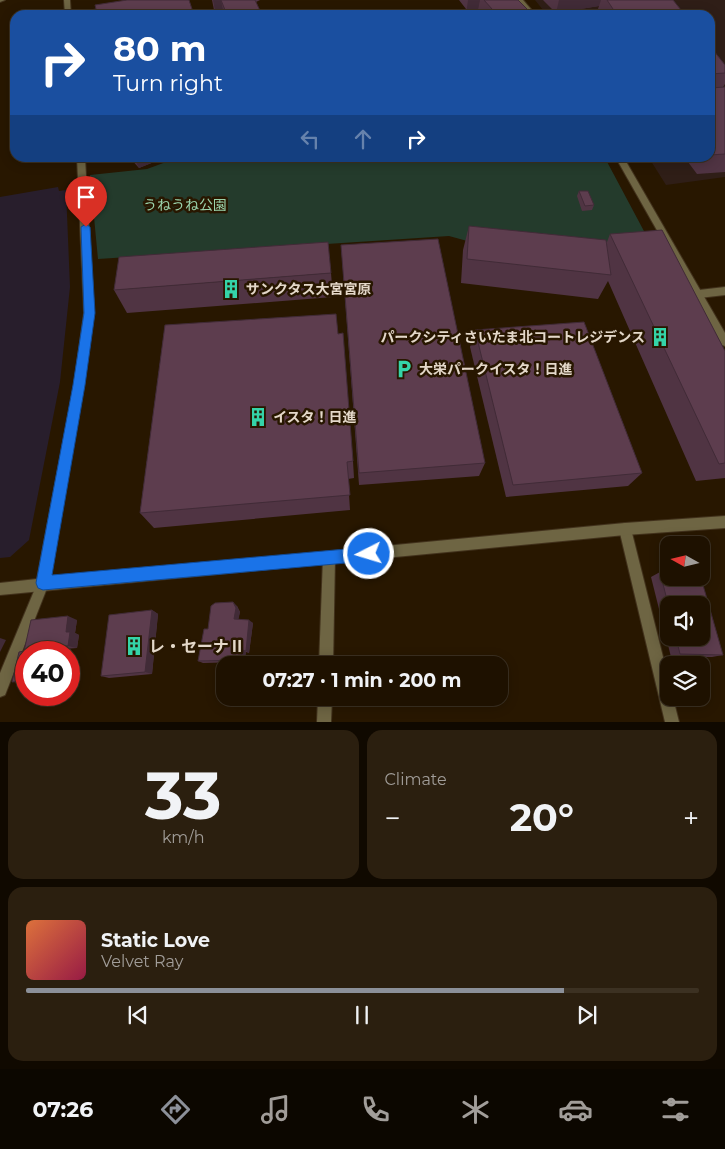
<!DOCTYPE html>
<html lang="en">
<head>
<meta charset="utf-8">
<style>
  :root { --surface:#1e1100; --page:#2b1f0f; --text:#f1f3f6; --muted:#a19d99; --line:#3c3122; --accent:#8c9099 }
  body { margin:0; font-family:Montserrat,"Noto Sans JP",sans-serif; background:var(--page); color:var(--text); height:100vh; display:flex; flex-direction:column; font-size:19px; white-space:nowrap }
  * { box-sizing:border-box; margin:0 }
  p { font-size:16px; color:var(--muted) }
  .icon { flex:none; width:28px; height:28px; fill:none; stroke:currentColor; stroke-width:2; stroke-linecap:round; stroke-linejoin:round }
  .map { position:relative; height:722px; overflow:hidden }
  .side { display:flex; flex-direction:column; gap:8px; padding:8px; background:#100900; flex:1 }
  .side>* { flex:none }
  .top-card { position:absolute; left:10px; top:10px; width:705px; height:152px; border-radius:15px; box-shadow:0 2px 12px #0003,0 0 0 1px var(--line); background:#1a4fa0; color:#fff; overflow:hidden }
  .needle { width:32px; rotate:278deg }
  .controls { position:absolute; left:660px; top:536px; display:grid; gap:10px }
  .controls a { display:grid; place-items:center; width:50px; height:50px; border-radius:10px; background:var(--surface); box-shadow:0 2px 12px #0003,0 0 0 1px var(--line); font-size:25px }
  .speed { position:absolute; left:15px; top:641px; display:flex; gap:10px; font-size:25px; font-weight:700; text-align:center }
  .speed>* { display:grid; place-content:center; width:65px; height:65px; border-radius:50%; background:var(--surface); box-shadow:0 2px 12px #0003,0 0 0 1px var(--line); line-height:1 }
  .speed .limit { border:8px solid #d22; background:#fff; color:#111 }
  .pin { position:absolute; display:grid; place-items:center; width:42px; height:42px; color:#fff; margin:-51px -21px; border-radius:50% 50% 50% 0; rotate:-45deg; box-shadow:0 0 5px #0007 }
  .pin .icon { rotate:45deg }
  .me { position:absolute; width:55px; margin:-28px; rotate:265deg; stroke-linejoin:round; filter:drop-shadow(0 0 4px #0008) }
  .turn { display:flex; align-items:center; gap:18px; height:105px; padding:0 20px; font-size:22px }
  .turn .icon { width:65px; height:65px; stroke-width:2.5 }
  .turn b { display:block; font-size:35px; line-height:42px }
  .lanes { display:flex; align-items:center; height:48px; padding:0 20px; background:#0003; justify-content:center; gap:25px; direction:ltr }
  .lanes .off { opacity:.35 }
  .big { font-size:38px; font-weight:700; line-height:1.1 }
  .side .tile { flex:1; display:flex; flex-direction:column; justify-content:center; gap:8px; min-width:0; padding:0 18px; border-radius:15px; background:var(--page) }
  .side .dial { align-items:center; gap:0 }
  .dial b { font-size:65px; line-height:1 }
  .song { display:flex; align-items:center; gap:15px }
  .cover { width:60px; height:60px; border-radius:8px; background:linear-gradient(135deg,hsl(20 70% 55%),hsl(340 70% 35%)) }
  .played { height:5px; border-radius:2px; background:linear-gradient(90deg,var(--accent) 80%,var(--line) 80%) }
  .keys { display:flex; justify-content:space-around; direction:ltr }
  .heat { display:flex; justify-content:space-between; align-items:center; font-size:28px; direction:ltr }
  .side .tiles { flex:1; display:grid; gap:8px; grid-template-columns:1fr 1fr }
  .tile:last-child { grid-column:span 2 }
  .trip { position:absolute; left:216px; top:656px; width:292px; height:50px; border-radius:15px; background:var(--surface); box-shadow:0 2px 12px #0003,0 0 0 1px var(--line); font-weight:700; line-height:50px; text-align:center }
  .menu { display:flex; height:80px; justify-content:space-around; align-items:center; background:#0c0700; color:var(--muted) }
  .menu .icon { width:35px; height:35px }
  .menu .current { color:var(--accent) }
  .menu b { font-size:22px; color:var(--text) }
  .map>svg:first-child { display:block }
  .industrial { fill:#281e2c }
  .education { fill:#2f1e17 }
  .green { fill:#243b2c }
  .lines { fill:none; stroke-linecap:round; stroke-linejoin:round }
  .minor-casing { stroke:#42321c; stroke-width:2 }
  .tertiary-casing { stroke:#42321c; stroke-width:2 }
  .minor { fill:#6e6543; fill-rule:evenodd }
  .tertiary { fill:#6e6543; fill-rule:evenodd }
  .wall { fill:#503443; fill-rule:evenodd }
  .shaded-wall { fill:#412b37 }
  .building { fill:#5d3d4e; stroke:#412b37 }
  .route { fill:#1a73e8; stroke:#114b97 }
  .labels { text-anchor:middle; stroke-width:5; stroke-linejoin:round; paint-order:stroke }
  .park-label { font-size:14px; fill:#9bd4ac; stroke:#281700 }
  .poi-label { font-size:14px; font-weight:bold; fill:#e4d8c9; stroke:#281700; text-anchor:start }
  .near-poi-label { font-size:16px; font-weight:bold; fill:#e4d8c9; stroke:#281700; text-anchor:start }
</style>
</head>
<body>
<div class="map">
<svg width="725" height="722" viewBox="0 0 725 722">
  <rect width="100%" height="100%" fill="#281700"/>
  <polygon class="industrial" points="58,187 59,191 66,190 70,287 60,382 29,540 10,557 0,558 0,197"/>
  <polygon class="education" points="535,0 725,0 725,177 666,185 649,158 710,158 710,15 547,15"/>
  <polygon class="green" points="177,158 605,158 653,248 471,242 449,236 98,259 90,175 147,169"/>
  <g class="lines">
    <g class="minor-casing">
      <g id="minor">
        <polygon points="725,287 725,295 699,298 694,294 699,290"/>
        <polygon points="625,523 629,525 631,529 669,681 669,698 673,698 679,722 665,722 619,529 621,525"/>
        <polygon points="329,552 333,554 335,558 333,665 319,665 323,558 325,554"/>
        <polygon points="43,577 47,579 49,583 5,695 0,697 0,673 39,579"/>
        <polygon points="318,698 332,698 331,722 317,722"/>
      </g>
    </g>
    <g class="tertiary-casing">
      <g id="tertiary">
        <polygon points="0,0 5,0 0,2"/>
        <polygon points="64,0 70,0 71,15 65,15"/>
        <polygon points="517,0 523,0 536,15 530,15"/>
        <polygon points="77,158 85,158 94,313 84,385 50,578 625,523 725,516 725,528 625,535 0,595 0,583 37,579 74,385 84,313"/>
        <polygon points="616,158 624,158 725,333 725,346 722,345"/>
      </g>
    </g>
    <use href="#minor" class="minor"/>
    <use href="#tertiary" class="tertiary"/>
  </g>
  <g class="wall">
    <polygon points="212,0 260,0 256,2 262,15 215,15"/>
    <polygon points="459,0 518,0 533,15 466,15 466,9"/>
    <polygon points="543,0 673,0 685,15 602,15 598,9 599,6 556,13"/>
    <polygon points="710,46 725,65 725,84 723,87 725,87 725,172 697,174 685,158 710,158"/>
    <polygon points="130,158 164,158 139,168"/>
    <polygon points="579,191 594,205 592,210 582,211 577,196"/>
    <polygon points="469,226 607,242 610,234 725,351 725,478 696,481 608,281 598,299 461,283 463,250"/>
    <polygon points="341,245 485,463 479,476 359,485"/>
    <polygon points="331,273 333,297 127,313 114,290"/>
    <polygon points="165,325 353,461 354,478 348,479 350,510 154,528 140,513"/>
    <polygon points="475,330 642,473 628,486 506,497 470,347"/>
    <path d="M660 572 723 655 712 657H671L651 577ZM669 605 701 638H669Z"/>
    <polygon points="237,606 240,612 238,619 253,623 249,653 246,652 244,662 203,663 198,661 208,629"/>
    <polygon points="152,610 158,614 152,674 109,678 101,676"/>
    <polygon points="77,620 75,633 79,635 77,648 26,652 26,683 12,682 24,651"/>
  </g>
  <g class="shaded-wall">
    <polygon points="213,0 221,0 224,15 216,15"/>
    <polygon points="468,0 480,0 477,15 466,15"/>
    <polygon points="559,0 601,0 599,6 556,13"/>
    <polygon points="495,11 494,15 485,15 486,13"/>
    <polygon points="134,158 164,158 139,168"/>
    <polygon points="233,602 237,606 240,612 238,622 234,619"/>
    <polygon points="152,610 158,614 152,674 145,672"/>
    <polygon points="68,616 77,620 75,633 79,635 77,648 68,646 66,632"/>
    <polygon points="249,620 253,623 249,653 246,651"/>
    <polygon points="0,638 6,640 0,652"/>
    <polygon points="62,646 71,649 69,664 69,652 61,652"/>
    <polygon points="242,650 246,652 244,662 240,660"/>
  </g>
  <g class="building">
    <polygon points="127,0 189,0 194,15 91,15 90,10 96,9 95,5"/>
    <polygon points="221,0 255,0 262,15 227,15"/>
    <polygon points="484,0 518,0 533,15 498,15 495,11 486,13 484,11 492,9"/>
    <polygon points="607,0 673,0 685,15 617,15"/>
    <polygon points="710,46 725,65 725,73 710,74"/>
    <polygon points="725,87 725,154 710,155 710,88"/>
    <polygon points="579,191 588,191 594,205 585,206"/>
    <polygon points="469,226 606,240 611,275 467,259"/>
    <polygon points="662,230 725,351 725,463 719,464 610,234"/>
    <polygon points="438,239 485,463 359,473 341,245"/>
    <polygon points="328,242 331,273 114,290 119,257"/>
    <polygon points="336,314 338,334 343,333 353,461 347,462 350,495 140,513 165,325"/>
    <polygon points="584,322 642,473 513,485 475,330"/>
    <polygon points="660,572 669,572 669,578 701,578 723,655 680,654 676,638 701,638 701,605 669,605 669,608"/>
    <polygon points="233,602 236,608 234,619 249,620 246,651 242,650 240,660 198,661 204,629 208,629 211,606 215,603"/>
    <polygon points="152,610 145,672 101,676 109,615"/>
    <polygon points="68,616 66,632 70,632 68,646 62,646 61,652 26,652 26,680 12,682 19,652 24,651 31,620"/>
  </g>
  <polygon class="route" points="86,224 90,227 95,313 85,385 52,575 369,547 374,549 376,554 374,559 369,561 43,590 38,588 36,583 73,385 84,313 81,227"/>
  <defs>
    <g id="building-bare" transform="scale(1.5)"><path d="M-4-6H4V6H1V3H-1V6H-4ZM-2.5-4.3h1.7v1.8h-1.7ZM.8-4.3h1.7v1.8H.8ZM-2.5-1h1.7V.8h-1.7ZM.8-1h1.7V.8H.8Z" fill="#34d4a8" stroke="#281700" stroke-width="2.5" paint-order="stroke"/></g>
    <g id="parking-bare" transform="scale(1.5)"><path d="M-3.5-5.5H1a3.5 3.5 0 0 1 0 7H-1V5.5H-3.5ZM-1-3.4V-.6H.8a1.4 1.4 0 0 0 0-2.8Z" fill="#34d4a8" stroke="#281700" stroke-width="2.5" paint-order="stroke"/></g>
  </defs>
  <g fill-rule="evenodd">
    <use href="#building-bare" x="231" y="289"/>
    <use href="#building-bare" x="660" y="337"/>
    <use href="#parking-bare" x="404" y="369"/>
    <use href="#building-bare" x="258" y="417"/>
    <use href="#building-bare" x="134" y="646"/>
  </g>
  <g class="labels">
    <g class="park-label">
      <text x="185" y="210">うねうね公園</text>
    </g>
    <g class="poi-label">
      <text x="246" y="294">サンクタス大宮宮原</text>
      <text x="645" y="342" text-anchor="end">パークシティさいたま北コートレジデンス</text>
      <text x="419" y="374">大栄パークイスタ！日進</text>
      <text x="273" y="422">イスタ！日進</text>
    </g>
    <g class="near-poi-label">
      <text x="149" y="652">レ・セーナⅡ</text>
    </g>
  </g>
</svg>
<div class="controls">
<a><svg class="needle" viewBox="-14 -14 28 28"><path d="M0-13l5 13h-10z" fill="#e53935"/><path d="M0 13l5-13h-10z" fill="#a19d99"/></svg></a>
<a><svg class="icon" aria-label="sound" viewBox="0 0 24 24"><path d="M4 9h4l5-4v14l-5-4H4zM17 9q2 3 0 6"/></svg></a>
<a><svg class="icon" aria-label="layers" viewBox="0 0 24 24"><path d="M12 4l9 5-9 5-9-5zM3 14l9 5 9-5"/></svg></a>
</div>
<div class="speed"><div class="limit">40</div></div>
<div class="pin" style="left:86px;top:227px;background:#d93025"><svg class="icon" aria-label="arrive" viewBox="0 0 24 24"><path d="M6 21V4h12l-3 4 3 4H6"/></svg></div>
<svg class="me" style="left:369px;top:554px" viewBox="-20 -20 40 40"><circle r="17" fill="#1a73e8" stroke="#fff" stroke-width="3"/><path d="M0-11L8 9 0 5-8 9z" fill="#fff"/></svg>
<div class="trip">07:27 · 1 min · 200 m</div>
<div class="top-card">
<div class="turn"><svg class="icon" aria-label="right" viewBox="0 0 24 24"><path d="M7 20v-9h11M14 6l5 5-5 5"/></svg><div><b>80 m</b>Turn right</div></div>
<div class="lanes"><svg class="icon off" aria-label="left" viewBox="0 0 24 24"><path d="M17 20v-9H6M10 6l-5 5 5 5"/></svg><svg class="icon off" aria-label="ahead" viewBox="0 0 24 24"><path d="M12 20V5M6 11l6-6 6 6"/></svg><svg class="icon" aria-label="right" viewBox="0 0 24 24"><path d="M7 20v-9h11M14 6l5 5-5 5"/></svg></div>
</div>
</div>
<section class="side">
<div class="tiles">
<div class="tile dial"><b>33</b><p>km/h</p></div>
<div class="tile"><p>Climate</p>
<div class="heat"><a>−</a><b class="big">20°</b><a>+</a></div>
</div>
<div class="tile">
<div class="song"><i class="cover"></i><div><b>Static Love</b><p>Velvet Ray</p></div></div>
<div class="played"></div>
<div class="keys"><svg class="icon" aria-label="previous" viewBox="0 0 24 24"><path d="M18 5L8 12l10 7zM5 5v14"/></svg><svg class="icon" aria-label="pause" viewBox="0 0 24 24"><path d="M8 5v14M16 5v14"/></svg><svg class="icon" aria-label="next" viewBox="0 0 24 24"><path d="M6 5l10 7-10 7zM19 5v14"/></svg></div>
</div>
</div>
</section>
<nav class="menu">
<b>07:26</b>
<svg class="icon current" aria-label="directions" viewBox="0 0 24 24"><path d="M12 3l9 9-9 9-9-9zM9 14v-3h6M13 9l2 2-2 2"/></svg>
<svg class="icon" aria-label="music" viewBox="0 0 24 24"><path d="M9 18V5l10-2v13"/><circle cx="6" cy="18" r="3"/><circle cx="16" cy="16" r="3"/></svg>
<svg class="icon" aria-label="phone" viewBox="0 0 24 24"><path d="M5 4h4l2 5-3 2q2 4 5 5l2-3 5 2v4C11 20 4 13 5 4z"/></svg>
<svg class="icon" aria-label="climate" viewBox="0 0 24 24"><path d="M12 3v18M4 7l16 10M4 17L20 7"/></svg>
<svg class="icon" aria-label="car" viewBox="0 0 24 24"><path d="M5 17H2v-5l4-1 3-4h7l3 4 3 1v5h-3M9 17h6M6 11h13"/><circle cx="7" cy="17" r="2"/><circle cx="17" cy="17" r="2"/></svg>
<svg class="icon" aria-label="filters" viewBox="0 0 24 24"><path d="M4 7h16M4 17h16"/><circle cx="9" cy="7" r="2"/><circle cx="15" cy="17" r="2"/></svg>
</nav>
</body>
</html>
